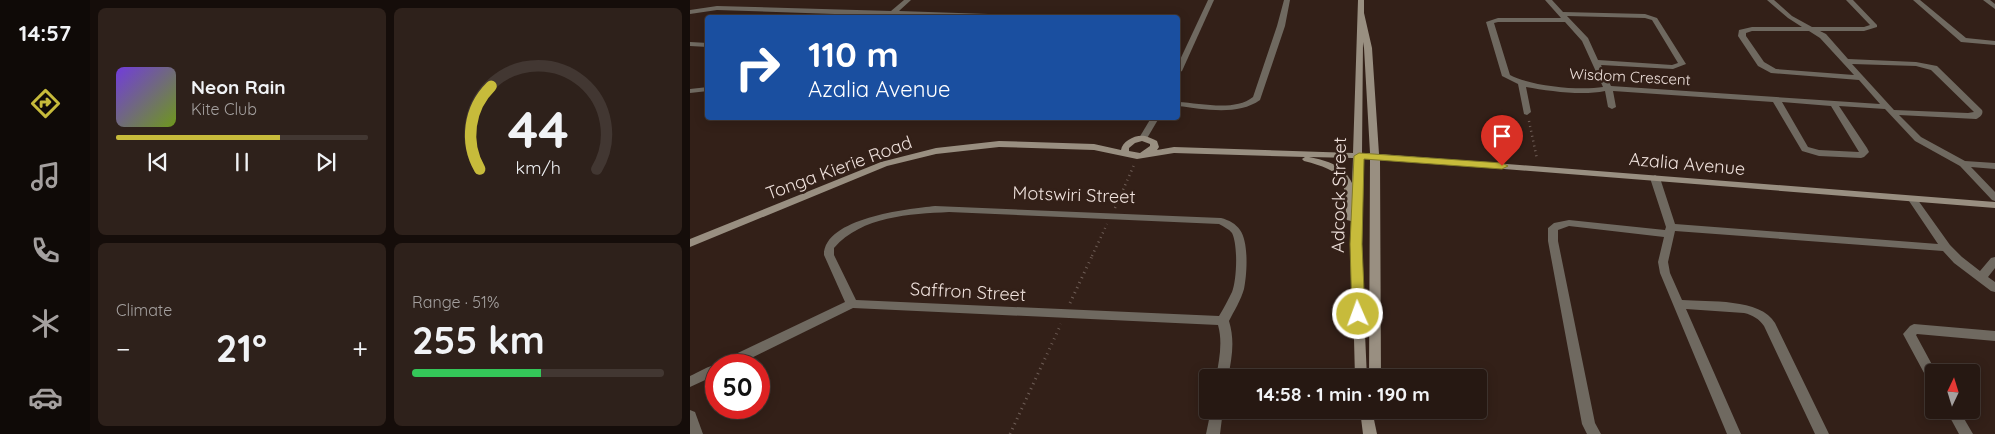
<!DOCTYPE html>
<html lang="en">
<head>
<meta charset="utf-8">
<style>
  :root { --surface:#261812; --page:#2e211b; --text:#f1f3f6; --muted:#a4a09f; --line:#423732; --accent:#c7bb3b }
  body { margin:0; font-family:Quicksand,sans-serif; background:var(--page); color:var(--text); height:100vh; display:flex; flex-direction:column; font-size:19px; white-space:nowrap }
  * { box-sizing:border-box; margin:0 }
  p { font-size:16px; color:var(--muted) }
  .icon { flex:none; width:28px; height:28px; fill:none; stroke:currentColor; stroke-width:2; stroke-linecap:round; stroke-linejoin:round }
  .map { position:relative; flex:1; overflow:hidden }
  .panel { display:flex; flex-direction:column; gap:8px; padding:8px; background:#150d0a; width:600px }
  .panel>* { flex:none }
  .guide { position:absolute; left:15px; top:15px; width:475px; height:105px; border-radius:5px; box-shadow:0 2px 12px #0003,0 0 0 1px var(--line); background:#1a4fa0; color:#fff; overflow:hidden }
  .needle { width:32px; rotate:4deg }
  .fabs { position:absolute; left:1235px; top:364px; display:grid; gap:10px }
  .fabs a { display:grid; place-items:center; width:55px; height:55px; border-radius:5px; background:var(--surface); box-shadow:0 2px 12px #0003,0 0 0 1px var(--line); font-size:25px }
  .speed { position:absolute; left:15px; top:354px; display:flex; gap:10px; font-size:25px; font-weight:700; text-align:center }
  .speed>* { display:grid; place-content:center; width:65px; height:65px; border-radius:50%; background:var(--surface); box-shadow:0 2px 12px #0003,0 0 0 1px var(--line); line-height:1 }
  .speed .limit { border:8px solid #d22; background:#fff; color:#111 }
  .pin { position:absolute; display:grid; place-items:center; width:42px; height:42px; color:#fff; margin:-51px -21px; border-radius:50% 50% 50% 0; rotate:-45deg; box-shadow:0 0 5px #0007 }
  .pin .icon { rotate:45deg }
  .me { position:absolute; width:55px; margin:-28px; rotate:358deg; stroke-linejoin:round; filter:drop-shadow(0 0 4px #0008) }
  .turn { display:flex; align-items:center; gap:18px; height:105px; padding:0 20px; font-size:22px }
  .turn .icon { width:65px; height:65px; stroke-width:2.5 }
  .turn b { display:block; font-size:35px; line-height:42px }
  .big { font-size:38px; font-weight:700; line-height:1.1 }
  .panel .card { flex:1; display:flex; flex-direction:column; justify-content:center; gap:8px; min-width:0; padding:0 18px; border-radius:8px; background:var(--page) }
  .panel .dial { align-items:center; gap:0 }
  .dial svg { height:130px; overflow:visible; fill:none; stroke:var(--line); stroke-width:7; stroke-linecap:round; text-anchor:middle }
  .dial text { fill:var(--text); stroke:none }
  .song { display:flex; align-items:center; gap:15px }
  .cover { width:60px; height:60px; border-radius:8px; background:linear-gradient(135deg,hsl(260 70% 55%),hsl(80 70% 35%)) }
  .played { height:5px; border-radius:2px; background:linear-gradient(90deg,var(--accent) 65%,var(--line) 65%) }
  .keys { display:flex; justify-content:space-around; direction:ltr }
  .heat { display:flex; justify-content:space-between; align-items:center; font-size:28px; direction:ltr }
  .charge { height:8px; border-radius:4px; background:linear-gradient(90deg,#34c759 51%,var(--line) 0) }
  .panel .tiles { flex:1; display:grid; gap:8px; grid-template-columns:repeat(2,1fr) }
  .trip { position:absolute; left:509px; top:369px; width:288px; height:50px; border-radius:5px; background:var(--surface); box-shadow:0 2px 12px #0003,0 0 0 1px var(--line); font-weight:700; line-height:50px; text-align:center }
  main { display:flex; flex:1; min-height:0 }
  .tabs { display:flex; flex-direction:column; width:90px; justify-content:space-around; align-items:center; background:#0f0a07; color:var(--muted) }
  .tabs .icon { width:35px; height:35px }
  .tabs .current { color:var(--accent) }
  .tabs b { font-size:22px; color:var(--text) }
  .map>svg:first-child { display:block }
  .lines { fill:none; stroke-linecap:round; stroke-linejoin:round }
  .path-far1 { stroke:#6e5d56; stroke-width:2.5; stroke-dasharray:1 4; stroke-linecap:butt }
  .path { stroke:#6e5d56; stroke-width:3; stroke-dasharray:1 4.5; stroke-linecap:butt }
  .street { fill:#6f6960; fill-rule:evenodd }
  .secondary { fill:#998f81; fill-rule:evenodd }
  .route { fill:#c7bb3b; stroke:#817a26 }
  .labels { text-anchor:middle; stroke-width:5; stroke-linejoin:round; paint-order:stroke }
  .far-street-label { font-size:15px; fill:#efe1dc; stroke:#332018 }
  .street-label { font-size:18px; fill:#efe1dc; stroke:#332018 }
</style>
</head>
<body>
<main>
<nav class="tabs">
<b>14:57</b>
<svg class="icon current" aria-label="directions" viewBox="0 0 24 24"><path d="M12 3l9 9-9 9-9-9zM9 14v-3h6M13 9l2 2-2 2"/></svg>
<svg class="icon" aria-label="music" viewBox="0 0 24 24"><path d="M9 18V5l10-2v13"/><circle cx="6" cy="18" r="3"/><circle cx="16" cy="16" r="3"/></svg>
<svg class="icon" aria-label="phone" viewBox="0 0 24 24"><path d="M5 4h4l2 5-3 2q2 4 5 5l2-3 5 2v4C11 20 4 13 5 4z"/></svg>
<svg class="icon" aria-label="climate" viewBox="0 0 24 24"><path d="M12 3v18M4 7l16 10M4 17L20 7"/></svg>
<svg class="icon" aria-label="car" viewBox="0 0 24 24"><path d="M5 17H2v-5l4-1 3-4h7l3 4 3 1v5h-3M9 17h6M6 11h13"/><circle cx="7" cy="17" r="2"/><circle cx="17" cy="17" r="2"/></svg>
</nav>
<section class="panel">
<div class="tiles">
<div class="card">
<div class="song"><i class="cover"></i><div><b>Neon Rain</b><p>Kite Club</p></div></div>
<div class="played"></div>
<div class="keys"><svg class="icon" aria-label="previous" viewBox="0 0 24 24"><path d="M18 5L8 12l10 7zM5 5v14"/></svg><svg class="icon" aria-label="pause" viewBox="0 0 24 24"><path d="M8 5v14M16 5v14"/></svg><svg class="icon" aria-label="next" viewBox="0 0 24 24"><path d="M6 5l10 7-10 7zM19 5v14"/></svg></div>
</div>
<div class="card dial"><svg viewBox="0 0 100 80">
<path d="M14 69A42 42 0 1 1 86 69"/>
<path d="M14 69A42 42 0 0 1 21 18" stroke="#c7bb3b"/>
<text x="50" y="56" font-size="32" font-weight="700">44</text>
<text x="50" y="72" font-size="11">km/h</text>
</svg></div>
<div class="card"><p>Climate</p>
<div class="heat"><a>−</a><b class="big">21°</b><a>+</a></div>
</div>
<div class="card"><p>Range · 51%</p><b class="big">255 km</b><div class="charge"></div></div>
</div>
</section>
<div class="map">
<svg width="1305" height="434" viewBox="0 0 1305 434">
  <rect width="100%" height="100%" fill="#332018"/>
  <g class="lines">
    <g class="path-far1">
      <polyline points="839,121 847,159"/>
      <polyline points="425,208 444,165"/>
      <polyline points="402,256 417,224"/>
    </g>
    <g class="path">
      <polyline points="380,303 403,254"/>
      <polyline points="320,434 371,324"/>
    </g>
    <g class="street">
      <polygon points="214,0 221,0 209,11 355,16 358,18 202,16 27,10 0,14 0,10 27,6 201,11"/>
      <polygon points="518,0 524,0 492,71 488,73 488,64"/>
      <path d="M594 0H600L595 26 570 100C548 116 513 109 488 106V102C511 103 544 112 563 97L587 26Z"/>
      <path d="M855 0H862L873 12 955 14 967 18 996 64 983 69 911 65 921 86 1190 104 1169 80 1081 73 1068 66 1048 36 1049 30 1062 27H1112L1098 18 1077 0H1084L1102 16 1122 27H1174L1180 25 1156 0H1163L1187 25V27L1174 31H1130L1136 34 1158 59 1226 62 1247 66 1292 110C1294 114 1289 118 1286 119L1209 115 1231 137 1275 161 1305 163V169L1281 167 1305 192V201L1302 200 1270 166 1225 141 1195 109 1149 106 1177 148 1179 152 1174 157 1171 158 1129 156 1112 151 1083 102 923 91 926 107 922 109 918 107 915 91C892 96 859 91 836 87L841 112 837 115 834 114 828 84 812 76 796 22 808 18H871ZM877 16 955 18 962 20 988 63 982 65 908 60 898 38ZM808 22H875L892 41 913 87C889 91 841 86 820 75L804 23ZM1062 31H1119L1130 38 1164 75 1086 69 1074 62 1056 36V33ZM1162 64 1226 66 1241 70 1284 112 1278 113 1204 110ZM1092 102 1141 106 1169 152 1129 150 1118 147Z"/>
      <polygon points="1223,0 1230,0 1276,38 1305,41 1305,45 1271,42"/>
      <polygon points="1293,0 1300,0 1305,4 1305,9"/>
      <polygon points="0,42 18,43 18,47 0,46"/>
      <polygon points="18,87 18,91 0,93 0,89"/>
      <polygon points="461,118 469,118 456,140 450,140 449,138"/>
      <path d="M965 175 970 178 985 224 1248 244 1217 198 1219 196H1225L1260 245 1272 257 1290 271 1301 258 1305 257V268L1298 277 1305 282V292L1301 291 1264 263 1253 251 985 231 978 262 980 273 992 300C1018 302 1071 298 1085 323L1139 434H1125L1074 326C1069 319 1063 315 1054 313L996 309 1051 434H1037L970 273 968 262 974 237 879 226 868 230V241L905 423 911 434H897L892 424 858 241V228L864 223 879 220 975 230 976 227 960 178Z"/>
      <path d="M245 206 531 218C539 220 546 224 550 230 559 242 557 275 554 289 551 300 544 311 539 321 545 341 542 357 538 378H526C529 360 533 343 528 325L163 308 47 365H26V375L0 387V376C9 372 20 364 29 365L31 361 155 302 134 255C134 218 217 209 245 206ZM259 212 529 224C534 227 539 229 542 233 548 245 547 279 542 292 538 300 534 308 529 316L166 300 144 255V248C172 216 220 214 259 212Z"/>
      <polygon points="1224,324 1305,331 1305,341 1227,334 1226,335 1246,372 1244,372 1244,385 1240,384 1213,334 1220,326"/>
      <polygon points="0,410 5,412 13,434 0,434"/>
      <polygon points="521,410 533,410 530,434 516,434"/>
      <polygon points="1256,410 1269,410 1283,434 1269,434"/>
    </g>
    <g class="secondary">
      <path d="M668 0H674V13L682 48 689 154 1305 202V208L690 159 691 378H679L680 159 672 158 671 244 677 378H665L661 221 657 220 656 218C656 178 653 171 614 161L612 159 615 157 484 153 447 159 404 150 309 147 246 154 197 166 0 247V239L191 162 246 148 309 141 404 144 431 150C432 141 446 134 455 136 459 137 463 139 467 141L469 147 467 150 484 147 663 153ZM673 42 674 48 680 153H672ZM452 141 460 144V146L450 153 439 151V148L445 143ZM619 157 663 158 662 183C654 165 638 161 619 157Z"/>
      <polygon points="670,410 682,410 687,434 673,434"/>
    </g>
  </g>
  <polygon class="route" points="669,153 812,163 818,166 812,169 674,159 672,244 675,314 668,319 662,314 660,244 664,156"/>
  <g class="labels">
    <g class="far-street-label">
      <text transform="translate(940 77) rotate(3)" y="5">Wisdom Crescent</text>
    </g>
    <g class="street-label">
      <text transform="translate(997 164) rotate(5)" y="6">Azalia Avenue</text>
      <text transform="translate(149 168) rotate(-20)" y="6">Tonga Kierie Road</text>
      <text transform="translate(384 195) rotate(2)" y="6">Motswiri Street</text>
      <text transform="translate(649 195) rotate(-89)" y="6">Adcock Street</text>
      <text transform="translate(278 292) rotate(3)" y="6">Saffron Street</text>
    </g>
  </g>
</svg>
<div class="fabs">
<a><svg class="needle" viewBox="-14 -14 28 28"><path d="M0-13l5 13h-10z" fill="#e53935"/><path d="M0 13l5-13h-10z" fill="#a4a09f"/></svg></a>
</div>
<div class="speed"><div class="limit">50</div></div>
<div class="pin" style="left:812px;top:166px;background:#d93025"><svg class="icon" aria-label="arrive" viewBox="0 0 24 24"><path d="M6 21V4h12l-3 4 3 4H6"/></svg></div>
<svg class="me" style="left:668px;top:314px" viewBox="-20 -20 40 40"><circle r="17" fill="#c7bb3b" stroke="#fff" stroke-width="3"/><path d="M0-11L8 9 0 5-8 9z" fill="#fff"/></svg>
<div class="trip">14:58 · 1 min · 190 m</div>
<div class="guide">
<div class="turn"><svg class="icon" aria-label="right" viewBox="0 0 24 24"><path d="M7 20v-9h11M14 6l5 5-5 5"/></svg><div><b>110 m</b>Azalia Avenue</div></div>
</div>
</div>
</main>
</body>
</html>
